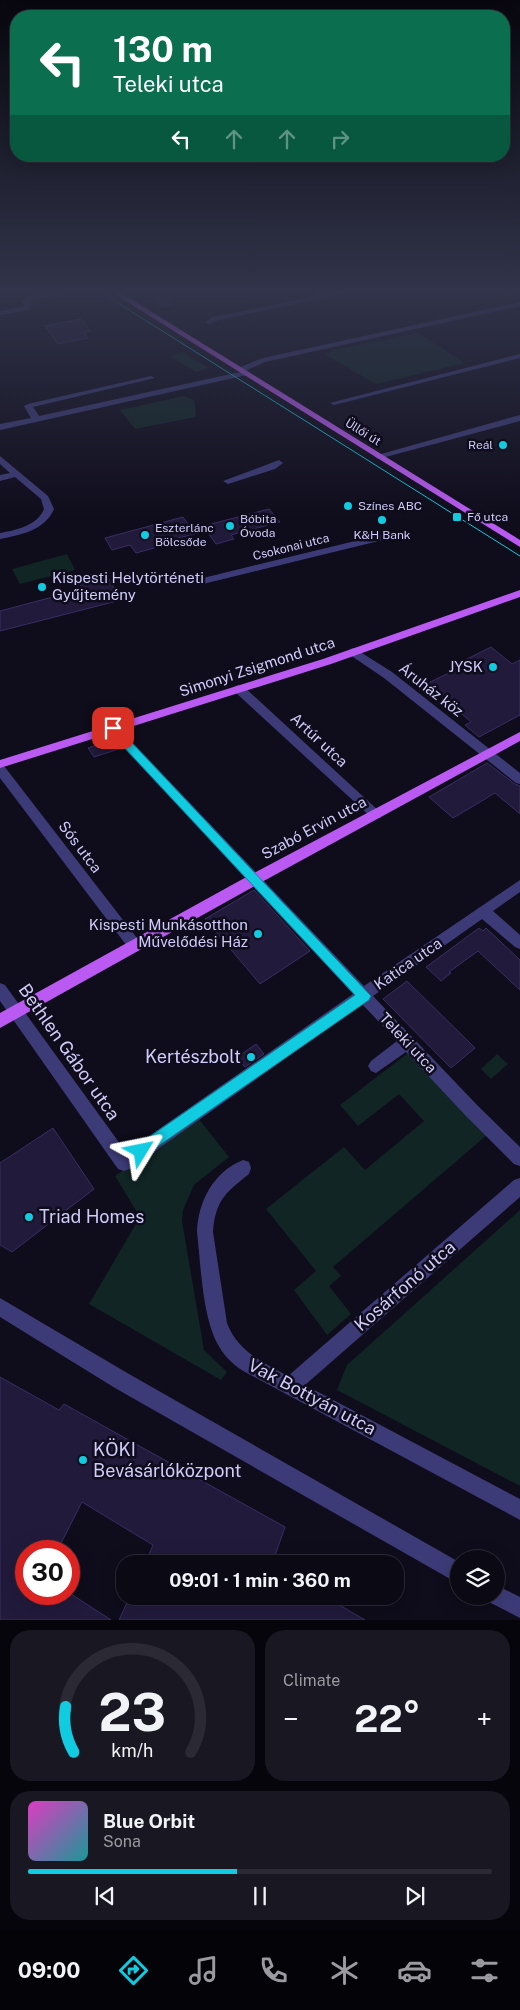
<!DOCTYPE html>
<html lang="en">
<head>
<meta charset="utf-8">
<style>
  :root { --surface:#0b0914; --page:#191722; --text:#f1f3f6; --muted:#9a9aa0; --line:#2b2a34; --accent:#11cbe1 }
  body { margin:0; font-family:"Public Sans",sans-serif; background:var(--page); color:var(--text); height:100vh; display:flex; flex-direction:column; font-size:19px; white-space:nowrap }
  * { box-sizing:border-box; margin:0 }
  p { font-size:16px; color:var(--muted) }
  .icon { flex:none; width:28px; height:28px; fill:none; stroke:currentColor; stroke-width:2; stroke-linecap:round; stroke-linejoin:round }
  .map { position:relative; height:1620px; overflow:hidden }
  .details { display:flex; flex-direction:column; gap:10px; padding:10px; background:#06050b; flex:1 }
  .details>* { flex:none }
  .hud { position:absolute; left:10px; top:10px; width:500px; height:152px; border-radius:20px; box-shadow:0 5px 20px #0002,0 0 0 1px var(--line); background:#0b6e4f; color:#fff; overflow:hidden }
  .fabs { position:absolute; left:450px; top:1550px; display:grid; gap:10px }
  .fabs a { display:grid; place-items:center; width:55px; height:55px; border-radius:50%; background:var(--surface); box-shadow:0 5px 20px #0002,0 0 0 1px var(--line); font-size:25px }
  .speed { position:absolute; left:15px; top:1540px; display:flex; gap:10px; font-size:25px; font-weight:700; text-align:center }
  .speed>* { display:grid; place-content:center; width:65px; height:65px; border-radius:50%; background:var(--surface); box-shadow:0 5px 20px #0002,0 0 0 1px var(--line); line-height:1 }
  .speed .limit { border:8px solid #d22; background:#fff; color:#111 }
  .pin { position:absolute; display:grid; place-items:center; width:42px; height:42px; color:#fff; margin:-21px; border-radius:10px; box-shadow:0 2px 8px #0006 }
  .me { position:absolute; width:55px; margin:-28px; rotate:55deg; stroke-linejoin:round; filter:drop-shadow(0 0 4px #0008) }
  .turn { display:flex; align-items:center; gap:18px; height:105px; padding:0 20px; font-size:22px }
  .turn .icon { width:65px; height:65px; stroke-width:2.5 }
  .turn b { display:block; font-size:35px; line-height:42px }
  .lanes { display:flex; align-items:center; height:48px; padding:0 20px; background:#0003; justify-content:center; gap:25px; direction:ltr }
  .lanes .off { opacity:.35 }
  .big { font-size:38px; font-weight:700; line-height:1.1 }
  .details .tile { flex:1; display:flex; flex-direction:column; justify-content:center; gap:8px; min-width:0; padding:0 18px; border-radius:20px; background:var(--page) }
  .details .dial { align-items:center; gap:0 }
  .dial svg { height:130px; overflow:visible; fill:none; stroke:var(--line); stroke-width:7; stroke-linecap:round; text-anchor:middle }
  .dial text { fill:var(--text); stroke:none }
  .song { display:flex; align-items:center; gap:15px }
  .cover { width:60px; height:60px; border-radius:8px; background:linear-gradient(135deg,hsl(310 70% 55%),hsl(180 70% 35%)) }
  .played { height:5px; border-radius:2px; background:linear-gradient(90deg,var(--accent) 45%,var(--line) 45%) }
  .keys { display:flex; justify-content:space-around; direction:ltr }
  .heat { display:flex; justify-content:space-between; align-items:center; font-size:28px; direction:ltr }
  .details .tiles { flex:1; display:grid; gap:10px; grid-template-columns:1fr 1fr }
  .tile:last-child { grid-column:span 2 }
  .trip { position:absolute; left:116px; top:1555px; width:288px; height:50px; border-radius:20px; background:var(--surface); box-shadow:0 5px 20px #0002,0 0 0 1px var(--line); font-weight:700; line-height:50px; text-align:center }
  .dock { display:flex; height:80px; justify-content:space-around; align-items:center; background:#040408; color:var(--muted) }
  .dock .icon { width:35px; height:35px }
  .dock .selected { color:var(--accent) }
  .dock b { font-size:22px; color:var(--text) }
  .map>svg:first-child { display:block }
  .green { fill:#102524 }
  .building { fill:#211a3b; stroke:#392e65 }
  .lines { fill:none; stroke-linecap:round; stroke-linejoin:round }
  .minor { fill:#3d3b77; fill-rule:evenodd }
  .major { fill:#ba5af2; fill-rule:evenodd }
  .tram { stroke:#11cbe1; stroke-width:1 }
  .route { fill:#11cbe1; stroke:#0b8492 }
  .poi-dot { fill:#11cbe1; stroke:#0f0c1b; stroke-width:2 }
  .labels { text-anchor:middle; stroke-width:5; stroke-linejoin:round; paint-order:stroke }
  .far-street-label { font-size:12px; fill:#d0cbfb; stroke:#0f0c1b }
  .far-poi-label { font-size:12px; fill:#d0cbfb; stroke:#0f0c1b; text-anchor:start }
  .poi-label { font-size:15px; fill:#d0cbfb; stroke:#0f0c1b; text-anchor:end }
  .street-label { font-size:15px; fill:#d0cbfb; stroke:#0f0c1b }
  .near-street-label { font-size:18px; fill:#d0cbfb; stroke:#0f0c1b }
  .near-poi-label { font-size:18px; fill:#d0cbfb; stroke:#0f0c1b; text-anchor:start }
</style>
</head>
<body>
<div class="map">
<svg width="520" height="1620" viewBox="0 0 520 1620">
  <rect width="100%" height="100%" fill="#0f0c1b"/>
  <g class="green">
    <polygon points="419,333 464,363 376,384 326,355 333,350"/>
    <polygon points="182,352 209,368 196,372 170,356"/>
    <polygon points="184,396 194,400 196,414 195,417 135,429 120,410"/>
    <polygon points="67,554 75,570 20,584 12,569"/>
    <polygon points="408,1053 488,1134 333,1267 341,1276 329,1286 351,1314 327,1335 294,1290 316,1271 266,1209 344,1147 365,1170 424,1121 399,1094 358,1126 340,1105"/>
    <polygon points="497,1054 508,1064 491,1079 481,1069"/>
    <polygon points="198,1118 229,1157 194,1185 183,1210 182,1221 204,1350 227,1372 221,1380 89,1304 140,1217 115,1176"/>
    <polygon points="520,1210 520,1486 337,1390 347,1365"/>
  </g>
  <g class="building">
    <polygon points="165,296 172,304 160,307 152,299"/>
    <polygon points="81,319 91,331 84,332 88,338 58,344 45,326"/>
    <polygon points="269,509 280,522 231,535 234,539 216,544 203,526"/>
    <polygon points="183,517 195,534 178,538 180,541 136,553 130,545 112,550 105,538"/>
    <polygon points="106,574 121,600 0,631 0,611 83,589 78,581"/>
    <polygon points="491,647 512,664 520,660 520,715 479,737 465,725 471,722 439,694 432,698 420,687 459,668 455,665"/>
    <polygon points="110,740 119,749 94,757 88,748"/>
    <polygon points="487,763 515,784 520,786 520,814 495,793 453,818 429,797"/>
    <polygon points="254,890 310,951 260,984 205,919"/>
    <polygon points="479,928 483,931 486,928 520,960 520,990 478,951 449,972 451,973 441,981 426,967"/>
    <polygon points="407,981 475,1048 451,1068 383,999"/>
    <polygon points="256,1044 264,1054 245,1067 236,1058"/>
    <polygon points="53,1128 94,1189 12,1252 0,1245 0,1163"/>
    <polygon points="0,1377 59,1410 64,1404 285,1527 272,1564 145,1564 153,1545 82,1502 57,1551 26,1551 26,1594 71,1594 111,1620 0,1620"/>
    <polygon points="130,1596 324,1596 365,1620 119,1620"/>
  </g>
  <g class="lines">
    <g class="minor">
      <polygon points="52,293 58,295 30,301 32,305 29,310 0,315 0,311 24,306 22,301 25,297"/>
      <polygon points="331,293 346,293 215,321 209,324 205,322 213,317"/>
      <polygon points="520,302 520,306 265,362 245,371 251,373 247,375 0,430 0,424 31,418 24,406 28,404 151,376 155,378 33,407 39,416 240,372 237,370 238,368 263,358"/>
      <polygon points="520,354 520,358 334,405 330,403"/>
      <polygon points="520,415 520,421 378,459 374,456"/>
      <path d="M0 456 48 496 54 509C45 530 21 535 0 539V533C16 530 37 526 44 509L41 499 15 477 0 481V475L10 473 0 464Z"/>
      <polygon points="279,460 283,463 275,469 228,484 223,481"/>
      <polygon points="384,534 389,537 387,539 203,584 198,581 203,578"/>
      <polygon points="354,648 392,672 520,773 520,784 516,783 384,678 350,655 349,652 350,649"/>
      <polygon points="239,685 243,686 380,812 382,815 380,818 372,818 235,692 233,689 235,686"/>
      <polygon points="113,725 117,726 364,986 520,880 520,892 493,911 520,935 520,949 515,947 482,919 373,996 478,1106 520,1147 520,1166 514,1164 466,1116 406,1052 376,1073 371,1071 368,1066 371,1061 397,1041 362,1004 130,1169 124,1171 118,1169 0,1001 0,983 5,985 126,1152 353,994 109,732 107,729 109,726"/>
      <polygon points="0,765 4,766 140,942 142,946 140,950 135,952 130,950 0,778"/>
      <path d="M243 1160 249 1162 251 1168 249 1174C226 1192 215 1201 213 1232L227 1323C237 1351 264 1363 288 1376L514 1180 520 1178V1197L305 1385 520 1499V1520L245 1372C235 1366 226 1358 220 1348 202 1320 201 1265 197 1232 198 1202 213 1172 243 1160Z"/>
      <polygon points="0,1298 129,1374 459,1562 459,1584 115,1388 0,1317"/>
      <polygon points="496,1585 520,1597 520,1618 489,1602 486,1596 496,1596"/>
    </g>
    <g class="major">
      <polygon points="113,293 121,293 520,540 520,547"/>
      <polygon points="520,590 520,597 331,664 0,768 0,760 323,659"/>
      <polygon points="520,732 520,741 260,883 0,1028 0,1013 250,875"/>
    </g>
    <polyline class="tram" points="102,293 520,556"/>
  </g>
  <linearGradient id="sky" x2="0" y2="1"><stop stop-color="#08070f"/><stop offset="0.56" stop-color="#31344a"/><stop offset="1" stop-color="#31344a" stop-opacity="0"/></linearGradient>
  <rect width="520" height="520" fill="url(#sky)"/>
  <polygon class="route" points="113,725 116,726 371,996 369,1000 141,1158 136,1156 134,1151 136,1146 355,995 109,731 107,728 109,726"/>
  <g class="poi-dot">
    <circle cx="503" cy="445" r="5"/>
    <circle cx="348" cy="506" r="5"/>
    <rect x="452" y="512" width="10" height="10" rx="2.5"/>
    <circle cx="382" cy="520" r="5"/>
    <circle cx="230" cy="526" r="5"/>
    <circle cx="145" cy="535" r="5"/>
    <circle cx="42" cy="587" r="5"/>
    <circle cx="493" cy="667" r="5"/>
    <circle cx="258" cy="934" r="5"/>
    <circle cx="251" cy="1057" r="5"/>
    <circle cx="29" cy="1217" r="5"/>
    <circle cx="83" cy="1460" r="5"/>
  </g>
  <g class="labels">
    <g class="far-street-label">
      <text transform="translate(363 432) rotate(32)" y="4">Üllői út</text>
      <text transform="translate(291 547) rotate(-14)" y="4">Csokonai utca</text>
    </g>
    <g class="far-poi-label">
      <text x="493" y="449" text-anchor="end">Reál</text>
      <text x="358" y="510">Színes ABC</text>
      <text x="467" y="521">Fő utca</text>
      <text x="240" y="523">Bóbita<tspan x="240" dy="14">Óvoda</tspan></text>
      <text x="155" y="532">Eszterlánc<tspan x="155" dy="14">Bölcsőde</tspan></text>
      <text x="382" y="539" text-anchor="middle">K&amp;H Bank</text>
    </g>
    <g class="poi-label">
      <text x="52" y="583" text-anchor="start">Kispesti Helytörténeti<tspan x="52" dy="17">Gyűjtemény</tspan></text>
      <text x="483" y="672">JYSK</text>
      <text x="248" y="930">Kispesti Munkásotthon<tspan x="248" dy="17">Művelődési Ház</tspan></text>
    </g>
    <g class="street-label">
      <text transform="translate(257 667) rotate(-18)" y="5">Simonyi Zsigmond utca</text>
      <text transform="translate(431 690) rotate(38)" y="5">Áruház köz</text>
      <text transform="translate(319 740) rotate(43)" y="5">Artúr utca</text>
      <text transform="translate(314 828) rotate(-28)" y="5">Szabó Ervin utca</text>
      <text transform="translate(80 847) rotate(53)" y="5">Sós utca</text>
      <text transform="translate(408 964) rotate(-35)" y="5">Katica utca</text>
      <text transform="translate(408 1043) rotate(47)" y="5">Teleki utca</text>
    </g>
    <g class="near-street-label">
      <text transform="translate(69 1052) rotate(55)" y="6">Bethlen Gábor utca</text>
      <text transform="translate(405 1286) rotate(-41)" y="6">Kosárfonó utca</text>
      <text transform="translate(312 1397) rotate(28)" y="6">Vak Bottyán utca</text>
    </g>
    <g class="near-poi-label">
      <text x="241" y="1063" text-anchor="end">Kertészbolt</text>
      <text x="39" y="1223">Triad Homes</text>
      <text x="93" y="1456">KÖKI<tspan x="93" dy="21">Bevásárlóközpont</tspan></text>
    </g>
  </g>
</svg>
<div class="fabs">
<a><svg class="icon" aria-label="layers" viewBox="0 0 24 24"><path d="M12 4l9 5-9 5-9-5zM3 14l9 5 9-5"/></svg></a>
</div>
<div class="speed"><div class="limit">30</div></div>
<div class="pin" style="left:113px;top:728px;background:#d93025"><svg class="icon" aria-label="arrive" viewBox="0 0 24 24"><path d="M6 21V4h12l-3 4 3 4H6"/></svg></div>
<svg class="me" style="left:141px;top:1151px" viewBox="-20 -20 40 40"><path d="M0-17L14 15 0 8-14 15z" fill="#11cbe1" stroke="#fff" stroke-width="4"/></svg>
<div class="trip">09:01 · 1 min · 360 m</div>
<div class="hud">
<div class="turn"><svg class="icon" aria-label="left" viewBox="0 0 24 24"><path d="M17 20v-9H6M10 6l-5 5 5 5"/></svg><div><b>130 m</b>Teleki utca</div></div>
<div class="lanes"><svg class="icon" aria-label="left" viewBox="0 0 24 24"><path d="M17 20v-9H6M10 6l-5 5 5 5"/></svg><svg class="icon off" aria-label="ahead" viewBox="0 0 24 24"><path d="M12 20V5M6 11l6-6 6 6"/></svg><svg class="icon off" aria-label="ahead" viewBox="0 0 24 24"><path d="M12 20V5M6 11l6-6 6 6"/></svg><svg class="icon off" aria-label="right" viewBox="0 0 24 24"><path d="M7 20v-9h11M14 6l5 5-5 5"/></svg></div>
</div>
</div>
<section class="details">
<div class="tiles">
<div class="tile dial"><svg viewBox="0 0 100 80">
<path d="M14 69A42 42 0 1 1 86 69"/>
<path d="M14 69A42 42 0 0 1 9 41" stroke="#11cbe1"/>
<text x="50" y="56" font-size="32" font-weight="700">23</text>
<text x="50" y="72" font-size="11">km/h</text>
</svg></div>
<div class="tile"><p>Climate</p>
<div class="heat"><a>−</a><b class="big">22°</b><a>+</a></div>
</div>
<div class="tile">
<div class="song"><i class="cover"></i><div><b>Blue Orbit</b><p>Sona</p></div></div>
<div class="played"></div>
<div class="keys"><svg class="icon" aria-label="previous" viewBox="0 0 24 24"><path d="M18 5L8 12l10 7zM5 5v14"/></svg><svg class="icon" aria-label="pause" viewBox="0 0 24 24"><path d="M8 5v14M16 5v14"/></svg><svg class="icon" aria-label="next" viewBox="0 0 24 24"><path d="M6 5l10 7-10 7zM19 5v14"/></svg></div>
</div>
</div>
</section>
<nav class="dock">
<b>09:00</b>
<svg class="icon selected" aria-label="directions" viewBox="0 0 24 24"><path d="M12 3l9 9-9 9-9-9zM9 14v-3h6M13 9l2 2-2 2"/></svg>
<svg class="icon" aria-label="music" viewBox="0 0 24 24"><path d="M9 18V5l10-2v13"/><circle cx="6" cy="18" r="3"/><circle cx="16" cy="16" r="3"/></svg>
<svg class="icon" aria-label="phone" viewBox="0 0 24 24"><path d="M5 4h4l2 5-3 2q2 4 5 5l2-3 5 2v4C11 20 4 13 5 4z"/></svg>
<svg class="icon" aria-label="climate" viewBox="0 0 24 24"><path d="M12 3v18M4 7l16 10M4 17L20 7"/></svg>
<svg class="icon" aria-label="car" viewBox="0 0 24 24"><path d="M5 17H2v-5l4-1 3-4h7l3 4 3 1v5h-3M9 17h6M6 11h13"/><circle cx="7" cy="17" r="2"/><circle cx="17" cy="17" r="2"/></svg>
<svg class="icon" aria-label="filters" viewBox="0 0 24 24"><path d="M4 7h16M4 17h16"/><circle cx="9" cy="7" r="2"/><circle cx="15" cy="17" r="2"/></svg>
</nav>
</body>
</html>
